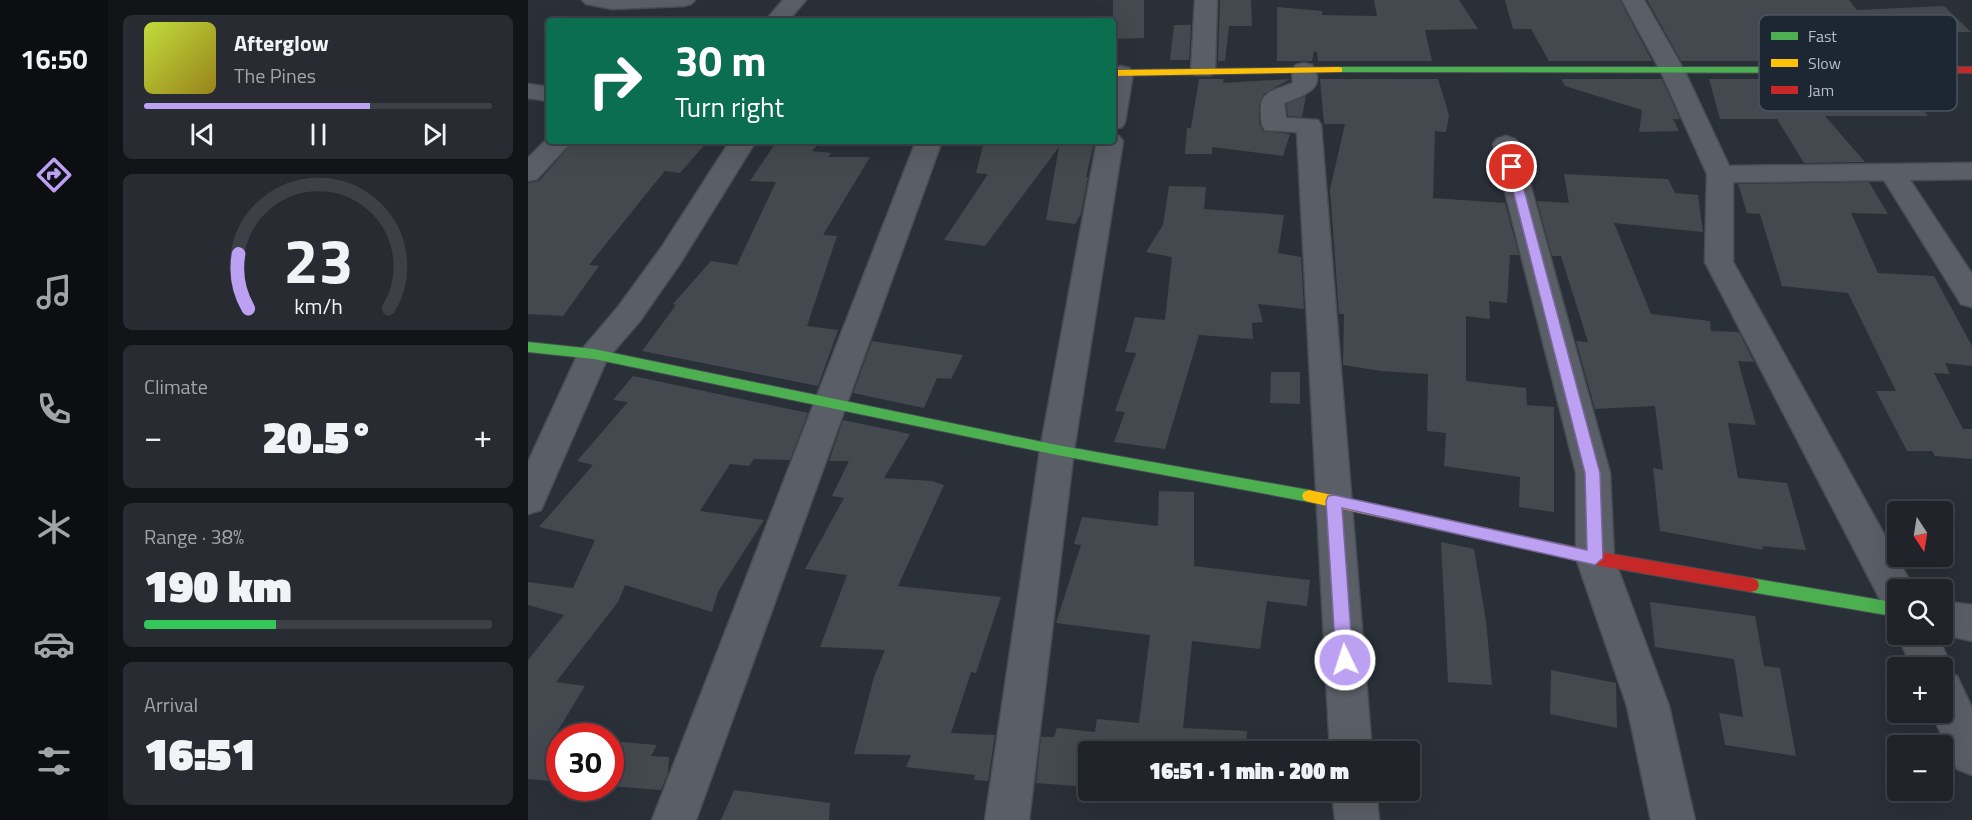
<!DOCTYPE html>
<html lang="en">
<head>
<meta charset="utf-8">
<style>
  :root { --surface:#20242a; --page:#282c32; --text:#f1f3f6; --muted:#a2a4a8; --line:#3d4147; --accent:#bca0f2 }
  body { margin:0; font-family:"Titillium Web",sans-serif; background:var(--page); color:var(--text); height:100vh; display:flex; flex-direction:column; font-size:22px; white-space:nowrap }
  * { box-sizing:border-box; margin:0 }
  p { font-size:20px; color:var(--muted) }
  .icon { flex:none; width:33px; height:33px; fill:none; stroke:currentColor; stroke-width:2; stroke-linecap:round; stroke-linejoin:round }
  .map { position:relative; flex:1; overflow:hidden }
  .panel { display:flex; flex-direction:column; gap:15px; padding:15px; background:#121417; width:420px }
  .panel>* { flex:none }
  .hud { position:absolute; left:18px; top:18px; width:570px; height:126px; border-radius:6px; box-shadow:0 6px 24px #0002,0 0 0 2px var(--line); background:#0b6e4f; color:#fff; overflow:hidden }
  .needle { width:39px; rotate:168deg }
  .tools { position:absolute; left:1359px; top:501px; display:grid; gap:12px }
  .tools a { display:grid; place-items:center; width:66px; height:66px; border-radius:6px; background:var(--surface); box-shadow:0 6px 24px #0002,0 0 0 2px var(--line); font-size:30px }
  .speed { position:absolute; left:18px; top:723px; display:flex; gap:12px; font-size:30px; font-weight:700; text-align:center }
  .speed>* { display:grid; place-content:center; width:78px; height:78px; border-radius:50%; background:var(--surface); box-shadow:0 6px 24px #0002,0 0 0 2px var(--line); line-height:1 }
  .speed .limit { border:9px solid #d22; background:#fff; color:#111 }
  .pin { position:absolute; display:grid; place-items:center; width:51px; height:51px; color:#fff; margin:-26px; border:3px solid #fff; border-radius:50%; box-shadow:0 2px 6px #0007 }
  .me { position:absolute; width:66px; margin:-33px; rotate:356deg; stroke-linejoin:round; filter:drop-shadow(0 0 4px #0008) }
  .turn { display:flex; align-items:center; gap:21px; height:126px; padding:0 30px; font-size:27px }
  .turn .icon { width:78px; height:78px; stroke-width:2.5 }
  .turn b { display:block; font-size:42px; line-height:51px }
  .big { font-size:45px; font-weight:800; line-height:1.1 }
  .panel .tile { flex:1; display:flex; flex-direction:column; justify-content:center; gap:9px; min-width:0; padding:0 21px; border-radius:9px; background:var(--page) }
  .panel .dial { align-items:center; gap:0 }
  .dial svg { height:156px; overflow:visible; fill:none; stroke:var(--line); stroke-width:7; stroke-linecap:round; text-anchor:middle }
  .dial text { fill:var(--text); stroke:none }
  .song { display:flex; align-items:center; gap:18px }
  .cover { width:72px; height:72px; border-radius:9px; background:linear-gradient(135deg,hsl(70 70% 55%),hsl(50 70% 35%)) }
  .played { height:6px; border-radius:3px; background:linear-gradient(90deg,var(--accent) 65%,var(--line) 65%) }
  .keys { display:flex; justify-content:space-around; direction:ltr }
  .heat { display:flex; justify-content:space-between; align-items:center; font-size:33px; direction:ltr }
  .charge { height:9px; border-radius:4px; background:linear-gradient(90deg,#34c759 38%,var(--line) 0) }
  .trip { position:absolute; left:550px; top:741px; width:342px; height:60px; border-radius:6px; background:var(--surface); box-shadow:0 6px 24px #0002,0 0 0 2px var(--line); font-weight:800; line-height:60px; text-align:center }
  main { display:flex; flex:1; min-height:0 }
  .tabs { display:flex; flex-direction:column; width:108px; justify-content:space-around; align-items:center; background:#0d0e11; color:var(--muted) }
  .tabs .icon { width:42px; height:42px }
  .tabs .selected { color:var(--accent) }
  .tabs b { font-size:27px; color:var(--text) }
  .map>svg:first-child { display:block }
  .building { fill:#444950 }
  .lines { fill:none; stroke-linecap:round; stroke-linejoin:round }
  .street-casing { stroke:#484c53; stroke-width:3 }
  .fast-casing { stroke:#484c53; stroke-width:2 }
  .slow-casing { stroke:#484c53; stroke-width:2 }
  .jam-casing { stroke:#484c53; stroke-width:2 }
  .street { fill:#5a5e66; fill-rule:evenodd }
  .fast { fill:#4caf50; fill-rule:evenodd }
  .slow { fill:#ffc107; fill-rule:evenodd }
  .jam { fill:#c62828; fill-rule:evenodd }
  .route { fill:#bca0f2; stroke:#7a689d; stroke-width:1.5 }
  .key { fill:#1d2633; stroke:#4a5360; stroke-width:1.5 }
  .key-label { font-size:16px; fill:#b4bcc9 }
</style>
</head>
<body>
<main>
<nav class="tabs">
<b>16:50</b>
<svg class="icon selected" aria-label="directions" viewBox="0 0 24 24"><path d="M12 3l9 9-9 9-9-9zM9 14v-3h6M13 9l2 2-2 2"/></svg>
<svg class="icon" aria-label="music" viewBox="0 0 24 24"><path d="M9 18V5l10-2v13"/><circle cx="6" cy="18" r="3"/><circle cx="16" cy="16" r="3"/></svg>
<svg class="icon" aria-label="phone" viewBox="0 0 24 24"><path d="M5 4h4l2 5-3 2q2 4 5 5l2-3 5 2v4C11 20 4 13 5 4z"/></svg>
<svg class="icon" aria-label="climate" viewBox="0 0 24 24"><path d="M12 3v18M4 7l16 10M4 17L20 7"/></svg>
<svg class="icon" aria-label="car" viewBox="0 0 24 24"><path d="M5 17H2v-5l4-1 3-4h7l3 4 3 1v5h-3M9 17h6M6 11h13"/><circle cx="7" cy="17" r="2"/><circle cx="17" cy="17" r="2"/></svg>
<svg class="icon" aria-label="filters" viewBox="0 0 24 24"><path d="M4 7h16M4 17h16"/><circle cx="9" cy="7" r="2"/><circle cx="15" cy="17" r="2"/></svg>
</nav>
<section class="panel">
<div class="tile">
<div class="song"><i class="cover"></i><div><b>Afterglow</b><p>The Pines</p></div></div>
<div class="played"></div>
<div class="keys"><svg class="icon" aria-label="previous" viewBox="0 0 24 24"><path d="M18 5L8 12l10 7zM5 5v14"/></svg><svg class="icon" aria-label="pause" viewBox="0 0 24 24"><path d="M8 5v14M16 5v14"/></svg><svg class="icon" aria-label="next" viewBox="0 0 24 24"><path d="M6 5l10 7-10 7zM19 5v14"/></svg></div>
</div>
<div class="tile dial"><svg viewBox="0 0 100 80">
<path d="M14 69A42 42 0 1 1 86 69"/>
<path d="M14 69A42 42 0 0 1 9 41" stroke="#bca0f2"/>
<text x="50" y="56" font-size="32" font-weight="700">23</text>
<text x="50" y="72" font-size="11">km/h</text>
</svg></div>
<div class="tile"><p>Climate</p>
<div class="heat"><a>−</a><b class="big">20.5°</b><a>+</a></div>
</div>
<div class="tile"><p>Range · 38%</p><b class="big">190 km</b><div class="charge"></div></div>
<div class="tile"><p>Arrival</p><b class="big">16:51</b></div>
</section>
<div class="map">
<svg width="1444" height="820" viewBox="0 0 1444 820">
  <rect width="100%" height="100%" fill="#2a3038"/>
  <g class="building">
    <polygon points="585,0 616,0 616,38 585,39"/>
    <polygon points="692,0 723,0 724,26 701,26 697,61 690,61"/>
    <polygon points="846,0 931,0 950,29 897,30 904,61 790,61 789,52 786,51 784,61 749,61 749,7 794,11 794,15 849,16"/>
    <polygon points="977,0 1092,0 1124,61 1021,61 1003,29 985,29"/>
    <polygon points="1119,0 1321,0 1329,10 1416,6 1443,32 1388,33 1392,37 1339,41 1355,61 1153,61"/>
    <polygon points="646,25 663,25 661,60 642,60"/>
    <polygon points="671,79 696,79 695,83 762,79 736,94 731,105 731,122 735,131 762,134 755,156 684,147 684,154 657,154 659,128 663,128"/>
    <polygon points="792,79 910,79 921,115 918,132 907,131 905,198 977,203 991,255 982,255 979,303 961,301 962,319 938,316 938,381 998,388 999,405 1026,407 1026,512 991,507 992,477 916,466 918,433 899,431 900,374 853,371 815,365 816,314 811,314 802,189 817,124 796,124"/>
    <polygon points="1033,79 1134,79 1152,119 1145,119 1151,131 1111,132 1114,110 1037,86"/>
    <polygon points="1181,79 1370,79 1400,116 1297,116 1337,162 1276,163 1249,119 1192,119"/>
    <polygon points="778,96 774,117 760,116 758,104"/>
    <polygon points="46,141 180,141 152,173 137,171 127,183 61,265 71,266 35,316 0,314 0,183 11,181"/>
    <polygon points="249,141 292,141 284,151 303,153 300,157 342,157 295,235 309,236 279,326 310,330 290,386 114,351 148,305 145,304 183,261 209,265 248,182 222,181"/>
    <polygon points="545,141 566,143 558,177 560,177 553,214 547,224 518,220 531,147 457,246 416,240 460,174 448,173 456,142"/>
    <polygon points="1036,174 1140,179 1147,193 1170,195 1175,232 1086,223 1123,314 1182,321 1183,331 1211,332 1226,362 1210,361 1228,425 1200,423 1210,478 1259,483 1278,550 1234,546 1235,550 1132,531 1125,468 1135,470 1127,406 1067,409 1048,341 1060,342 1033,256 1024,256 1009,201 1041,203"/>
    <polygon points="1341,182 1360,214 1323,213 1350,273 1406,276 1444,346 1444,366 1417,363 1422,374 1406,373 1435,429 1444,429 1444,459 1407,456 1404,451 1379,451 1348,391 1368,391 1320,293 1254,286 1232,214 1219,213 1210,184"/>
    <polygon points="641,186 678,187 676,209 756,215 750,253 773,257 776,309 730,304 735,322 724,323 725,339 671,335 637,449 586,442 597,412 587,411 608,353 597,352 607,317 637,320 644,257 618,252 635,225"/>
    <polygon points="344,341 435,355 423,379 409,378 396,408 325,393"/>
    <polygon points="743,372 772,372 772,404 742,403"/>
    <polygon points="105,376 280,413 262,460 226,459 221,466 202,464 172,511 236,520 190,592 184,612 97,585 90,602 28,682 57,686 26,737 32,737 32,782 0,779 0,660 36,615 0,605 0,582 45,588 67,540 11,527 65,465 49,461 100,402 85,400"/>
    <polygon points="315,420 382,434 356,478 404,481 416,485 370,586 473,597 448,673 443,672 423,733 467,735 460,781 446,780 447,775 378,767 383,755 326,754 346,677 357,650 292,647 319,575 277,569 316,498 304,496 321,461 301,461"/>
    <polygon points="631,491 666,492 666,566 782,580 779,606 739,601 732,649 664,641 655,728 719,731 718,752 561,752 561,787 508,783 513,737 526,737 529,728 567,732 569,719 611,723 622,635 528,623 553,545 546,544 554,517 630,526"/>
    <polygon points="913,542 946,549 958,621 964,685 920,682"/>
    <polygon points="1122,602 1227,616 1236,666 1252,668 1268,756 1197,745 1191,713 1215,717 1206,659 1127,647"/>
    <polygon points="1023,670 1088,683 1089,728 1022,714"/>
    <polygon points="82,741 129,745 123,756 141,757 140,773 133,790 82,786"/>
    <polygon points="206,790 302,803 301,820 193,820"/>
  </g>
  <g class="lines">
    <g class="street-casing">
      <g id="street">
        <polygon points="54,0 167,0 163,4 156,6 84,9 58,4"/>
        <polygon points="255,0 278,0 260,21 237,21"/>
        <polygon points="667,0 689,0 687,70 683,75 667,75 663,70"/>
        <polygon points="1094,0 1116,0 1157,72 1201,166 1444,163 1444,179 1382,180 1444,274 1444,307 1433,304 1356,180 1205,182 1205,262 1387,590 1370,590 1370,612 1356,607 1177,262 1179,174 1133,72"/>
        <path d="M776 63 784 65C800 89 774 96 756 103L758 118 790 120 793 125 844 752H802L769 132 737 130C733 124 733 119 733 112 731 91 748 90 765 83L764 70 768 65Z"/>
        <polygon points="593,66 601,68 605,73 597,122 594,127 585,129 585,68"/>
        <polygon points="0,84 21,87 21,101 0,98"/>
        <polygon points="585,134 591,136 595,141 546,450 501,820 457,820 512,450 569,141 585,141"/>
        <polygon points="978,136 987,139 991,144 1082,473 1086,558 1141,706 1167,820 1123,820 1099,706 1048,558 1048,473 965,144 969,139"/>
        <polygon points="21,137 21,141 44,141 9,179 0,181 0,158"/>
        <polygon points="202,141 228,141 153,262 112,321 79,359 13,510 0,514 0,462 50,354 90,307 133,248"/>
        <polygon points="388,141 414,141 168,820 124,820"/>
        <polygon points="1414,601 1444,605 1444,641 1412,634 1414,634"/>
        <polygon points="1369,634 1409,634 1424,668 1422,674 1429,676 1444,708 1444,775 1429,769 1403,712 1414,712 1414,668 1384,668"/>
        <polygon points="804,790 848,790 851,820 807,820"/>
      </g>
    </g>
    <g class="fast-casing">
      <g id="fast">
        <polygon points="811,67 1351,67 1356,70 1351,73 808,72 808,68"/>
        <polygon points="0,342 66,349 529,445 781,490 786,492 788,496 786,500 781,502 529,455 66,359 0,352"/>
        <polygon points="1223,578 1370,603 1370,617 1223,592 1217,590 1215,585 1217,580"/>
      </g>
    </g>
    <g class="slow-casing">
      <g id="slow">
        <polygon points="811,67 814,68 814,72 585,76 585,70"/>
        <polygon points="781,490 995,536 1000,538 1003,542 1000,546 995,548 781,502 776,500 774,496 776,492"/>
      </g>
    </g>
    <g class="jam-casing">
      <g id="jam">
        <polygon points="1351,67 1444,67 1444,73 1348,72 1348,68"/>
        <polygon points="995,536 1067,551 1223,578 1229,580 1231,585 1229,590 1223,592 1067,565 990,546 987,542 990,538"/>
      </g>
    </g>
    <use href="#street" class="street"/>
    <use href="#fast" class="fast"/>
    <use href="#slow" class="slow"/>
    <use href="#jam" class="jam"/>
  </g>
  <polygon class="route" points="984,164 990,167 1072,473 1075,558 1067,565 814,508 825,660 822,666 817,668 811,666 808,660 798,501 800,496 806,495 1059,550 1057,473 979,167"/>
  <rect x="1231" y="15" width="198" height="96" rx="9" class="key"/>
  <rect x="1243" y="32" width="27" height="8" fill="#4caf50"/>
  <rect x="1243" y="59" width="27" height="8" fill="#ffc107"/>
  <rect x="1243" y="86" width="27" height="8" fill="#c62828"/>
  <g class="key-label">
    <text x="1280" y="42">Fast</text>
    <text x="1280" y="69">Slow</text>
    <text x="1280" y="96">Jam</text>
  </g>
</svg>
<div class="tools">
<a><svg class="needle" viewBox="-14 -14 28 28"><path d="M0-13l5 13h-10z" fill="#e53935"/><path d="M0 13l5-13h-10z" fill="#a2a4a8"/></svg></a>
<a><svg class="icon" aria-label="search" viewBox="0 0 24 24"><circle cx="10" cy="10" r="6"/><path d="M15 15l6 6"/></svg></a>
<a>+</a>
<a>−</a>
</div>
<div class="speed"><div class="limit">30</div></div>
<div class="pin" style="left:984px;top:167px;background:#d93025"><svg class="icon" aria-label="arrive" viewBox="0 0 24 24"><path d="M6 21V4h12l-3 4 3 4H6"/></svg></div>
<svg class="me" style="left:817px;top:660px" viewBox="-20 -20 40 40"><circle r="17" fill="#bca0f2" stroke="#fff" stroke-width="3"/><path d="M0-11L8 9 0 5-8 9z" fill="#fff"/></svg>
<div class="trip">16:51 · 1 min · 200 m</div>
<div class="hud">
<div class="turn"><svg class="icon" aria-label="right" viewBox="0 0 24 24"><path d="M7 20v-9h11M14 6l5 5-5 5"/></svg><div><b>30 m</b>Turn right</div></div>
</div>
</div>
</main>
</body>
</html>
